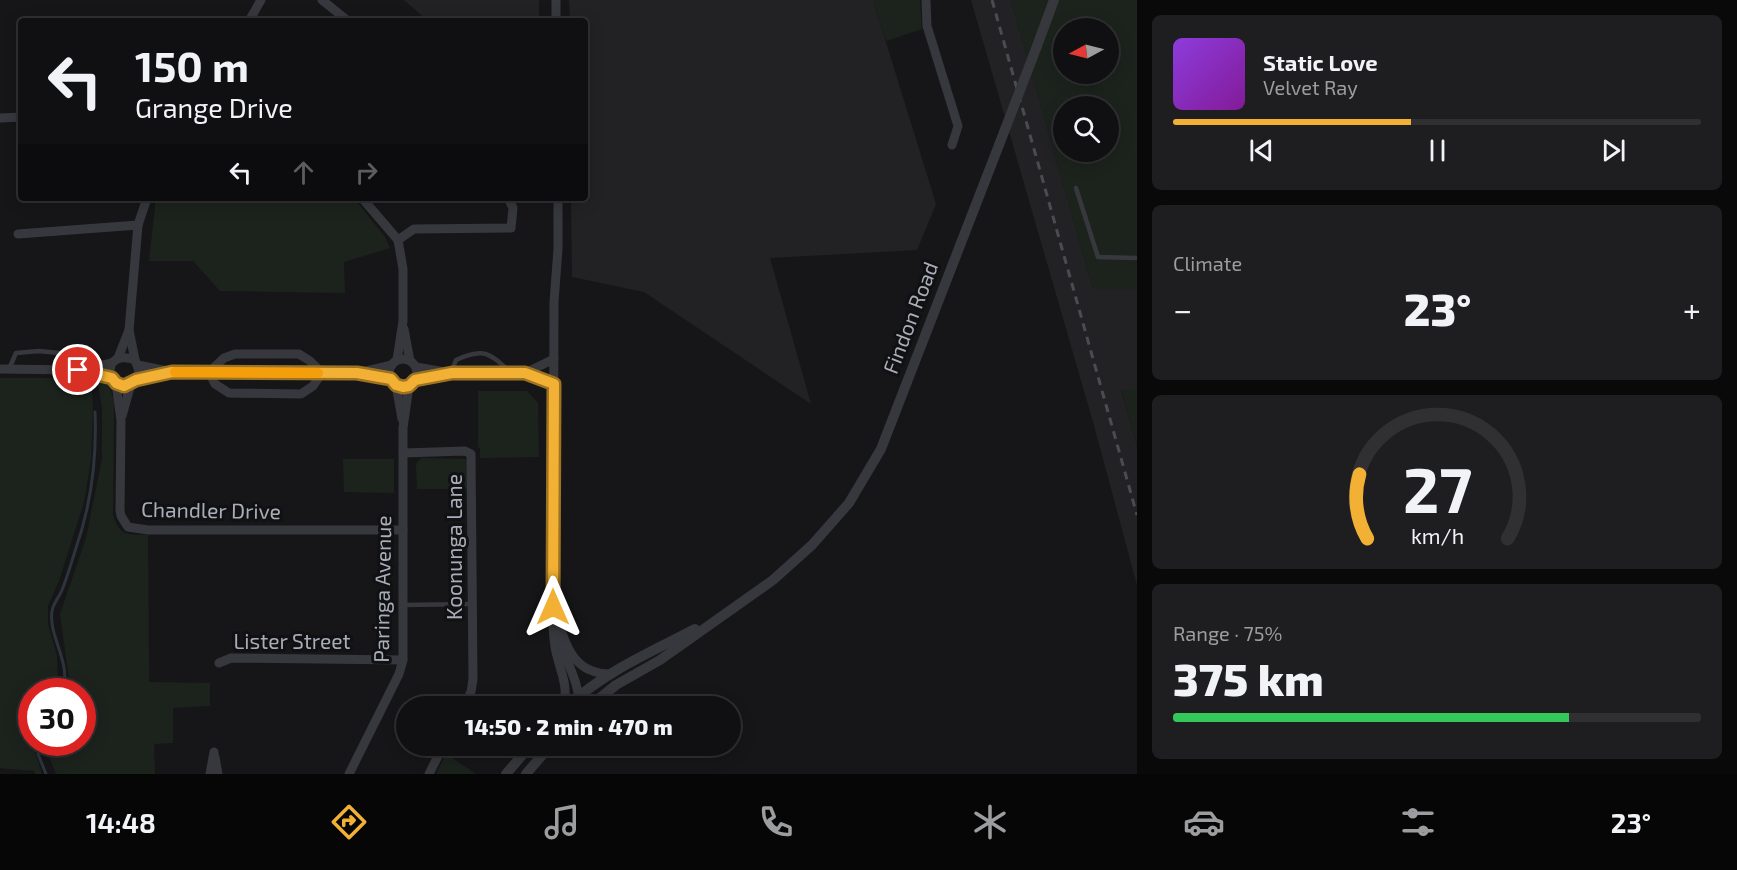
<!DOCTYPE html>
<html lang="en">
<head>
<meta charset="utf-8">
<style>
  :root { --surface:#101012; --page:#1e1e20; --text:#f1f3f6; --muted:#9c9d9f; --line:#303032; --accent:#f2b134 }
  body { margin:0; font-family:"Exo 2",sans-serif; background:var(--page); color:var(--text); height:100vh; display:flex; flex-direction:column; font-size:22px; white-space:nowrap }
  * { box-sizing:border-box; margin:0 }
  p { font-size:20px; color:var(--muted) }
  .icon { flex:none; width:33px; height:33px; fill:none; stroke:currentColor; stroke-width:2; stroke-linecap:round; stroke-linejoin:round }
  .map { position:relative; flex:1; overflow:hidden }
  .details { display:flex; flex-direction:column; gap:15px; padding:15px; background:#09090a; width:600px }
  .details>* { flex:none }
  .guide { position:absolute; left:18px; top:18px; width:570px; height:183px; border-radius:6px; box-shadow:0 3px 15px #0003,0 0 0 2px var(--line); background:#101012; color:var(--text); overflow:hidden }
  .needle { width:39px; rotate:263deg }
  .fabs { position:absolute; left:1053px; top:18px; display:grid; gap:12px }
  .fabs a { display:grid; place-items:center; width:66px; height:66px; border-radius:50%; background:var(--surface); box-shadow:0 3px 15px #0003,0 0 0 2px var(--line); font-size:30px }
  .speed { position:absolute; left:18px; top:678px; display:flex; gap:12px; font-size:30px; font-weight:700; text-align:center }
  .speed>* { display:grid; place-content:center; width:78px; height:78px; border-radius:50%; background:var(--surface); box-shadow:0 3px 15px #0003,0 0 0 2px var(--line); line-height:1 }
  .speed .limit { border:9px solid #d22; background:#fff; color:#111 }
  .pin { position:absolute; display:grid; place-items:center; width:51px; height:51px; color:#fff; margin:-26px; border:3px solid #fff; border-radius:50%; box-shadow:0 2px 6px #0007 }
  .me { position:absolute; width:66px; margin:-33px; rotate:0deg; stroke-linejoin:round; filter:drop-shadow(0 0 4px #0008) }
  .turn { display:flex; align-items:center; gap:21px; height:126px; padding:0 18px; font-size:27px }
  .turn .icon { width:78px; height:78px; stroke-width:2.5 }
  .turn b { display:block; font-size:42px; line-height:51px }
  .lanes { display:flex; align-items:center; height:57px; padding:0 18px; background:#0003; justify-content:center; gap:30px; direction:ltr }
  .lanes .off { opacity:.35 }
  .big { font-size:45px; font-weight:800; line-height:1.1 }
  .details .widget { flex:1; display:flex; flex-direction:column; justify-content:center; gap:9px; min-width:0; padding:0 21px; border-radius:9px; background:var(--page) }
  .details .dial { align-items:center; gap:0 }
  .dial svg { height:156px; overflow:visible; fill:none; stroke:var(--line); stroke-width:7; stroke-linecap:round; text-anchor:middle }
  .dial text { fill:var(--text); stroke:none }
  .song { display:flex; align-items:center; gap:18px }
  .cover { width:72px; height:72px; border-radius:9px; background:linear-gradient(135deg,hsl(270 70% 55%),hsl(290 70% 35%)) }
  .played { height:6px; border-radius:3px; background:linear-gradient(90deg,var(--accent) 45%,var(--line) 45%) }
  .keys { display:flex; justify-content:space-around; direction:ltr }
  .heat { display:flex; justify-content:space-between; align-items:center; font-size:33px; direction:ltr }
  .charge { height:9px; border-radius:4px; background:linear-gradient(90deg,#34c759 75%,var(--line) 0) }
  .trip { position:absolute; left:396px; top:696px; width:345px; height:60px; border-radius:30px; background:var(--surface); box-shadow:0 3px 15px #0003,0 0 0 2px var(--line); font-weight:800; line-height:60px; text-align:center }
  .tab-bar { display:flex; height:96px; justify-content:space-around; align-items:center; background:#060607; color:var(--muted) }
  .tab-bar .icon { width:42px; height:42px }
  .tab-bar .on { color:var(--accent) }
  .tab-bar b { font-size:27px; color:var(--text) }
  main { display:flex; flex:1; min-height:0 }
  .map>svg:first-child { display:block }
  .built { fill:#222225 }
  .green { fill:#1c231d; fill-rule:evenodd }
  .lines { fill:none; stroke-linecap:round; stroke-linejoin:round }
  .stream { stroke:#2c353c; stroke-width:3 }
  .service { stroke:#37383d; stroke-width:4.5 }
  .minor { stroke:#37383d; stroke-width:9 }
  .tertiary { stroke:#37383d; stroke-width:10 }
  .rail { stroke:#4a4c52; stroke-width:3; stroke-dasharray:8 6; stroke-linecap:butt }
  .tertiary-bridge { stroke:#37383d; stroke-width:10 }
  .route-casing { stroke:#9d7322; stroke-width:15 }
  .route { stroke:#f2b134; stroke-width:10 }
  .slow { stroke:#f59e0b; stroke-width:10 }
  .labels { text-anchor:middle; stroke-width:6; stroke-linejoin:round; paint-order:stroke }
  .street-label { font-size:21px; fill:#a8adb8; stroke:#111113 }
</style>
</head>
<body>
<main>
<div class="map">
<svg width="1137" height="774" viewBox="0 0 1137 774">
  <rect width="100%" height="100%" fill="#161618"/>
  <g class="built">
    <polygon points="404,0 539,0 539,21 428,21"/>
    <polygon points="569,0 873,0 936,204 917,250 770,258 811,404 644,292 572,277 571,198 585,198 585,21 570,21"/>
    <polygon points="971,0 1011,0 1093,289 1137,289 1137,390 1121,390 1137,446 1137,585 1093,422"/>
  </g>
  <g class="green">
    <polygon points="873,0 920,0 922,29 886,41"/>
    <path d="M1011 0H1137V289H1093ZM1064 28H1108V74H1064ZM1064 106H1108V152H1064Z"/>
    <polygon points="156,198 354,198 385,237 390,248 344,262 345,293 220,291 193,261 149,261"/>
    <polygon points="0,378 91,378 93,407 91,460 84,502 59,581 48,606 48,624 57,656 58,680 52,691 32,692 32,742 42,774 35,774 34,771 0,768"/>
    <path d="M97 379C110 383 111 390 114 402L113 515C120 537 127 534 148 535L149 682 210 683V706L173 708V743L154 744 155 774H56L46 749V743L82 742V692L65 691 69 679 60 614 86 538 102 459V407Z"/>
    <polygon points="1121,389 1137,390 1137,446"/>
    <polygon points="478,391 527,391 538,403 539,457 480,458 480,448 478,447"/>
    <polygon points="421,458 465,459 469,463 469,489 417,489 416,464"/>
    <polygon points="343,459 394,459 394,493 344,492"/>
    <polygon points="446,754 476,774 436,774"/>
  </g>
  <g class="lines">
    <g class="stream">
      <path d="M61 692C74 665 48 638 52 611 53 604 59 597 62 590 67 578 71 564 75 551 91 506 97 460 95 412"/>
      <polyline points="38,742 38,754 46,774"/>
    </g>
    <g class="service">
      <polyline points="1076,188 1098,257 1137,258"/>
      <polyline points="9,369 16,353 39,351 59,353 65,369"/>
      <path d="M451 373 456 360C484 347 490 353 511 373"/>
      <polyline points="403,605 472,604"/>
    </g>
    <g class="minor">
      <polyline points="322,0 348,21"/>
      <polyline points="926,0 927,26 958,126 952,145"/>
      <polyline points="249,21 261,0"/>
      <polyline points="556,21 556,0"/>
      <polyline points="0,118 21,117"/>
      <polyline points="362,198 398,240 403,269 403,321 397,360"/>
      <path d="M558 198V249L554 302 553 627C554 637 554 646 557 656 561 672 569 689 563 706"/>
      <polyline points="18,234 138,225"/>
      <polyline points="398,240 414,229 511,228 513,208 508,198"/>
      <polyline points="404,329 410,361"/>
      <polygon points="235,354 299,354 310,361 322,373 313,386 301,394 229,393 215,384 209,372 224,358"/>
      <polyline points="118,358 129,330"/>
      <circle cx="403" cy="373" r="14"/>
      <polyline points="135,360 129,330 138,225 147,198"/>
      <polyline points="138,365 172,372 357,373 391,379"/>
      <polyline points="416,367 451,373 525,373 554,384"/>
      <polyline points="0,369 77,370 112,378"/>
      <polyline points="80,370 112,363"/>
      <polyline points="362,372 392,365"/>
      <polyline points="525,373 554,359"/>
      <polyline points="136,380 170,372"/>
      <polyline points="415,380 446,374"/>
      <path d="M116 383 124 386 136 380 139 371 135 360C116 352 102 366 116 383L121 421 120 510 121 516 128 527 148 530H403"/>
      <polyline points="396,385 402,419"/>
      <polyline points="122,416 131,384"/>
      <polyline points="403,453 465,451 471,454 473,679 471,692 464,706"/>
      <path d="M555 612C566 643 571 674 611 674"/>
      <path d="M559 636C564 660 580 681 579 706"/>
      <polyline points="219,663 231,658 403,660"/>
      <polyline points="215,757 218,774"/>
      <polyline points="210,774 214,752"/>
      <polyline points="349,774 399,674 403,660 403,428 409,386"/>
      <polyline points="429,774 443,746"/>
    </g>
    <g class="tertiary">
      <polyline points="1037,46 1054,0"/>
      <path d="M568 706C604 672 651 652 695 629"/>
      <polyline points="590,706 616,685 660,660 773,580 812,545 849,503 881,449 999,145"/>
      <polyline points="506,774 530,746"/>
      <polyline points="526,774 550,746"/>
    </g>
    <polyline class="rail" points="992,0 1137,515"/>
    <polyline class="tertiary-bridge" points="999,145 1037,46"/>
  </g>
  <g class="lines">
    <g class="route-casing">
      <polyline id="route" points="78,370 112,378 116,383 124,386 136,380 172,372 357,373 391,379 396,385 403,387 409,386 415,380 452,373 525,373 554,384 553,607"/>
    </g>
    <use href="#route" class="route"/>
    <polyline class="slow" points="175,372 318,373"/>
  </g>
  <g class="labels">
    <g class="street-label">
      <text transform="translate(911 318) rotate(-69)" y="7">Findon Road</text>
      <text transform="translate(211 511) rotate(1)" y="7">Chandler Drive</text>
      <text transform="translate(455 547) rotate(-90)" y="7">Koonunga Lane</text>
      <text transform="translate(383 589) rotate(-89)" y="7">Paringa Avenue</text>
      <text x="292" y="649">Lister Street</text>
    </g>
  </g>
</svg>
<div class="fabs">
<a><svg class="needle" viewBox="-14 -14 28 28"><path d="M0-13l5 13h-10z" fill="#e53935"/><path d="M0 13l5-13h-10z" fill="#9c9d9f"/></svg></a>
<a><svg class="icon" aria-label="search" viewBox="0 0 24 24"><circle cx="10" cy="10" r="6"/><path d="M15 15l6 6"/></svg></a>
</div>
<div class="speed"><div class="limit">30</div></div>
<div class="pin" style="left:78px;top:370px;background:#d93025"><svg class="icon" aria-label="arrive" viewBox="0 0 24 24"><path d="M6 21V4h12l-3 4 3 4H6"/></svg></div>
<svg class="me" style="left:553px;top:607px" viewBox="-20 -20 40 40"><path d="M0-17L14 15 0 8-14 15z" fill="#f2b134" stroke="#fff" stroke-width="4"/></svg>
<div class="trip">14:50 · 2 min · 470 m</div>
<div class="guide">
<div class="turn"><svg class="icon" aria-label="left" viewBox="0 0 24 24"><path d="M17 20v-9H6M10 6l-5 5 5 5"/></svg><div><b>150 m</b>Grange Drive</div></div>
<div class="lanes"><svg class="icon" aria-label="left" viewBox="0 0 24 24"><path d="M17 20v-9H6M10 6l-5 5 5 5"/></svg><svg class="icon off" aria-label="ahead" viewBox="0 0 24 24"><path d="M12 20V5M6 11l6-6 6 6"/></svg><svg class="icon off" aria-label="right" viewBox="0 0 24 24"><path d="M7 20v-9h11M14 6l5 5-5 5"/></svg></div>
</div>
</div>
<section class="details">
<div class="widget">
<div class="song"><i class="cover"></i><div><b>Static Love</b><p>Velvet Ray</p></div></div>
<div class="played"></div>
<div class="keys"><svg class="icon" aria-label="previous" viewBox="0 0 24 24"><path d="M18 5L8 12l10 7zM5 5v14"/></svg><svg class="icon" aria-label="pause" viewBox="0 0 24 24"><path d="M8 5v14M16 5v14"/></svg><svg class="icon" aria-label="next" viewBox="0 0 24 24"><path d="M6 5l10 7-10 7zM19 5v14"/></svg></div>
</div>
<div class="widget"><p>Climate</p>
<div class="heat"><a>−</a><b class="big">23°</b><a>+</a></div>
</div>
<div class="widget dial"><svg viewBox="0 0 100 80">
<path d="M14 69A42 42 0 1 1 86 69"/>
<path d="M14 69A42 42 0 0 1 10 36" stroke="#f2b134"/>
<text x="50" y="56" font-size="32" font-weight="700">27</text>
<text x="50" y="72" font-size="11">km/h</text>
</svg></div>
<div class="widget"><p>Range · 75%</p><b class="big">375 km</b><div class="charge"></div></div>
</section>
</main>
<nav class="tab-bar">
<b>14:48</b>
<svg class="icon on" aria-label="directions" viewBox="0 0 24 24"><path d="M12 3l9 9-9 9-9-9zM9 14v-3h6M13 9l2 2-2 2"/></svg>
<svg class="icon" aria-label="music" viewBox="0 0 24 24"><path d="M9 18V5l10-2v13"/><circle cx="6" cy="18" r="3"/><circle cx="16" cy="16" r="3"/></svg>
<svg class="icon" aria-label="phone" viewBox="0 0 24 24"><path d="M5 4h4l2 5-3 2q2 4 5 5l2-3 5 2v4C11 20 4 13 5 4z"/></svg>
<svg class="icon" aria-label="climate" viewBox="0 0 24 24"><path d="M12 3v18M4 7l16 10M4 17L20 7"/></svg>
<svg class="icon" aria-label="car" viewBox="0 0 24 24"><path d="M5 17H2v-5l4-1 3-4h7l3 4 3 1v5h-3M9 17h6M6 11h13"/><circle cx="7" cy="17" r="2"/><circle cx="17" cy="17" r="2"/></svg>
<svg class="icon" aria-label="filters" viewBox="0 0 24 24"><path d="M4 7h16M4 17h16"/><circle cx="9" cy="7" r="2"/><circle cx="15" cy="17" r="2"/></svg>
<b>23°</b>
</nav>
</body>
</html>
